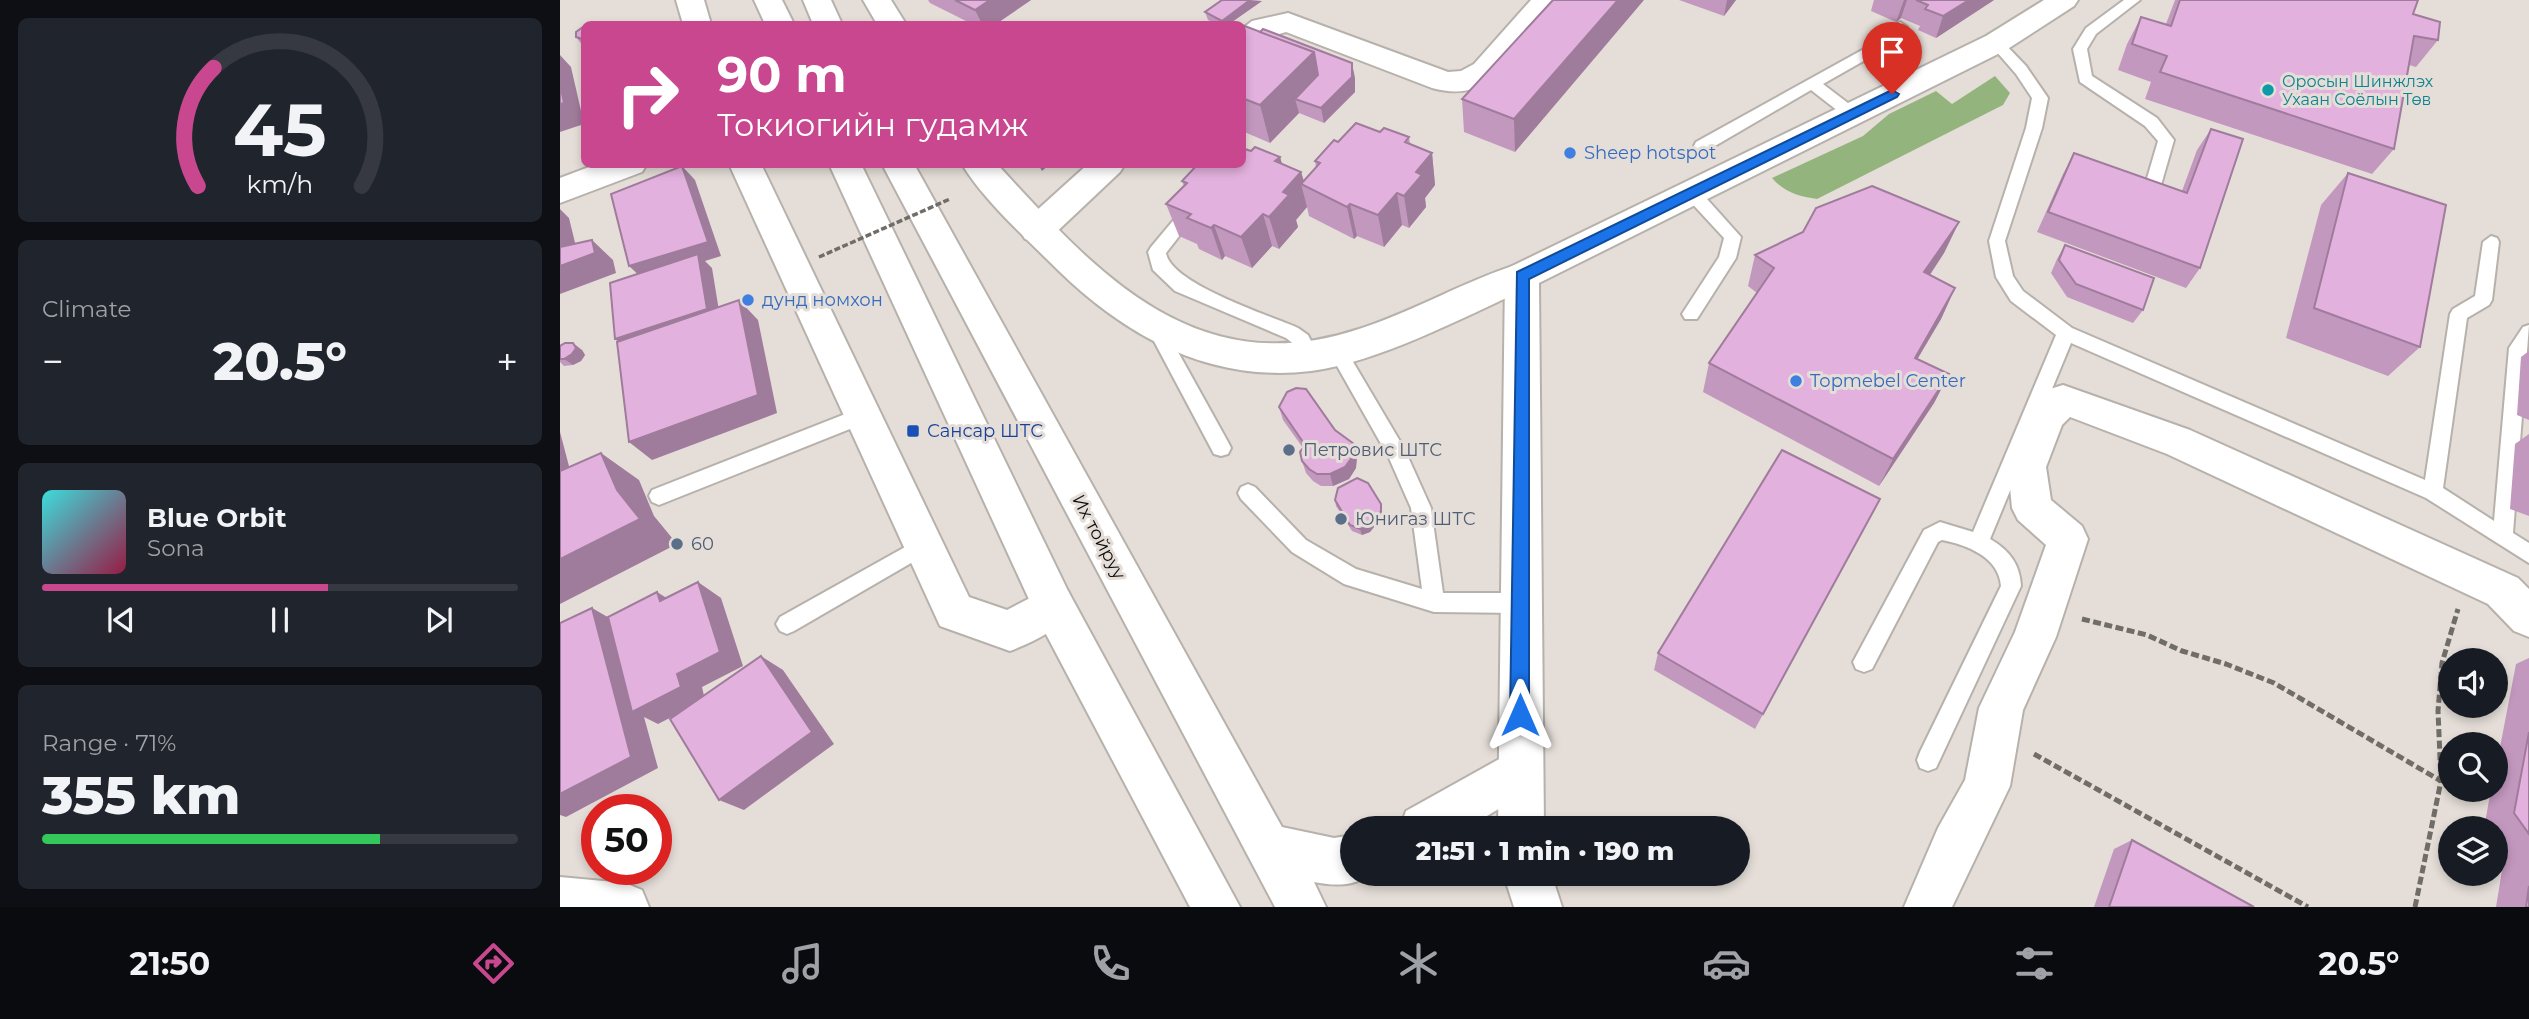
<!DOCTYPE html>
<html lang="en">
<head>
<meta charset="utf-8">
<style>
  :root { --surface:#171b24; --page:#20242c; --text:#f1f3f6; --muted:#9ea1a6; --line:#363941; --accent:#c8478f }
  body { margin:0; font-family:Montserrat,sans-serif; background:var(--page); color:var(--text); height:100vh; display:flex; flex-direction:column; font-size:26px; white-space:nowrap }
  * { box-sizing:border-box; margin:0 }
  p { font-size:23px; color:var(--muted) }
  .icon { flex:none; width:38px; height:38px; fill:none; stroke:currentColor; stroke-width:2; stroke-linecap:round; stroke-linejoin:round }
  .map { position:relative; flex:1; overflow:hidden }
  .side { display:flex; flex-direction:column; gap:18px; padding:18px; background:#0d0f14; width:560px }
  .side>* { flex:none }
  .banner { position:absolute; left:21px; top:21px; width:665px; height:147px; border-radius:10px; box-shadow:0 4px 10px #0003; background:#c8478f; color:#fff; overflow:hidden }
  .tools { position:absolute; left:1878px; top:648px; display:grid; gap:14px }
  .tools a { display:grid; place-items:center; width:70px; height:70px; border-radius:50%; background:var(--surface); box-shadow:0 4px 10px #0003; font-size:35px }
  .speed { position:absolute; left:21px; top:794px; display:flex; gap:14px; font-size:35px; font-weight:700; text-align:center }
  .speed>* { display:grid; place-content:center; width:91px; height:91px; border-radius:50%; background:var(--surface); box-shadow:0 4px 10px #0003; line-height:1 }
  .speed .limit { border:10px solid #d22; background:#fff; color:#111 }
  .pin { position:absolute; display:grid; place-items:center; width:60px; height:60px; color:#fff; margin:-72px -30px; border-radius:50% 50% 50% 0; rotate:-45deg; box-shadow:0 0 7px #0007 }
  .pin .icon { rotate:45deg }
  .me { position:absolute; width:77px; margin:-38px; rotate:0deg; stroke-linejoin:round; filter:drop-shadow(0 0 5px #0008) }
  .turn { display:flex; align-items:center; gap:24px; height:147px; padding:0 21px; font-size:32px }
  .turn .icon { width:91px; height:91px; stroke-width:2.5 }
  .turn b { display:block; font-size:49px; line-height:60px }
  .big { font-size:52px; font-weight:800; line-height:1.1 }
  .side .tile { flex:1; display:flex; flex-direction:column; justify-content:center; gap:10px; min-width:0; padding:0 24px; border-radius:10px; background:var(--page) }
  .side .dial { align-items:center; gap:0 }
  .dial svg { height:182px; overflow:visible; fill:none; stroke:var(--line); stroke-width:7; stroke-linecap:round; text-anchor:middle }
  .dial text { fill:var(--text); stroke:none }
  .song { display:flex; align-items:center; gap:21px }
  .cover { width:84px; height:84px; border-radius:10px; background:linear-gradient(135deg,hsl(180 70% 55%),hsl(340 70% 35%)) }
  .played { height:7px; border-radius:4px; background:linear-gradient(90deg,var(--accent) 60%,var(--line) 60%) }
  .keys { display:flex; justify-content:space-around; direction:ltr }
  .heat { display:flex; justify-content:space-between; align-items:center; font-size:38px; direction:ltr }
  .charge { height:10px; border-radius:5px; background:linear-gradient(90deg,#34c759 71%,var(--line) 0) }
  .trip { position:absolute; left:780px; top:816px; width:410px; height:70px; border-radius:35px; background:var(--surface); box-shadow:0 4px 10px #0003; font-weight:800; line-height:70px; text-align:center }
  .tab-bar { display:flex; height:112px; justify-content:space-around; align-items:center; background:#090b0e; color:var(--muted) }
  .tab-bar .icon { width:49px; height:49px }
  .tab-bar .active { color:var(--accent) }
  .tab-bar b { font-size:32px; color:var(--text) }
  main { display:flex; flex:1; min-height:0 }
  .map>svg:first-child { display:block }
  .forest { fill:#94b47d }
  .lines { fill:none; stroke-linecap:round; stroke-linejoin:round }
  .service-casing { stroke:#b7b1ab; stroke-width:4 }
  .minor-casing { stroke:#b7b1ab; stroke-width:4 }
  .tertiary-casing { stroke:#b7b1ab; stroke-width:4 }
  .secondary-casing { stroke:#b7b1ab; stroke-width:4 }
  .primary-casing { stroke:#b7b1ab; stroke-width:4 }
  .path { stroke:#706c68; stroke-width:5; stroke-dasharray:8 3.5; stroke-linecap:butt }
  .service { fill:#fff; fill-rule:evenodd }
  .minor { fill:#fff; fill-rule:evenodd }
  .tertiary { fill:#fff; fill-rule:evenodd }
  .secondary { fill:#fff; fill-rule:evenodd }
  .primary { fill:#fff; fill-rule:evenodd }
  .path-bridge { stroke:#706c68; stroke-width:3.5; stroke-dasharray:6 2.5; stroke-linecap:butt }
  .wall { fill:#c398bf }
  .shaded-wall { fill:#9f7c9b }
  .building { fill:#e3b1de; stroke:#9f7c9b; stroke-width:2 }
  .route { fill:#1a73e8; stroke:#114b97; stroke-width:2 }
  .culture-dot { fill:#0f9aa8; stroke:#e5ded8; stroke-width:2.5 }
  .shop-dot { fill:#3f7fe0; stroke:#e5ded8; stroke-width:2.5 }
  .transit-dot { fill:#1a4fb4; stroke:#e5ded8; stroke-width:2.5 }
  .service-dot { fill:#5c6f8a; stroke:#e5ded8; stroke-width:2.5 }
  .labels { text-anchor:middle; stroke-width:6; stroke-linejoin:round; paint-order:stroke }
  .far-culture-label { font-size:16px; fill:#0d838f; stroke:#e5ded8; text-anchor:start }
  .shop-label { font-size:18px; fill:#366cbe; stroke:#e5ded8; text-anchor:start }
  .transit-label { font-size:18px; fill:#164399; stroke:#e5ded8; text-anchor:start }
  .service-label { font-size:18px; fill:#4e5e75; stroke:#e5ded8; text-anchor:start }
  .street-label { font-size:18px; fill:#0e0c0a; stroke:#e5ded8 }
</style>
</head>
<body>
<main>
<section class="side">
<div class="tile dial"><svg viewBox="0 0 100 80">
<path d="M14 69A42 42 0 1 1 86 69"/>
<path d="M14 69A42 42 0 0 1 21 17" stroke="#c8478f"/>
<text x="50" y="56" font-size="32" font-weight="700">45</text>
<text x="50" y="72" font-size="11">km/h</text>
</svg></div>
<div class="tile"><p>Climate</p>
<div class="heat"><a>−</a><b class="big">20.5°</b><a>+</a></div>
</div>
<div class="tile">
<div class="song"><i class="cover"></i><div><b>Blue Orbit</b><p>Sona</p></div></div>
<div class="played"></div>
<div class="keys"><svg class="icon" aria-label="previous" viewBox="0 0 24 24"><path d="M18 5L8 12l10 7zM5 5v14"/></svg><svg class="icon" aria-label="pause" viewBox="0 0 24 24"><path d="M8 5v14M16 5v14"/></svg><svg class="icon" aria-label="next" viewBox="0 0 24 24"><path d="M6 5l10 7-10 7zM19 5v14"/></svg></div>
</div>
<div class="tile"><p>Range · 71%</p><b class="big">355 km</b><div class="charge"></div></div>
</section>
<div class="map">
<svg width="1969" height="907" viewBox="0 0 1969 907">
  <rect width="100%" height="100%" fill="#e5ded8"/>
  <path class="forest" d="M1435 76 1450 93 1443 105 1257 199C1238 196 1225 193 1212 178L1303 136 1329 114 1376 91 1392 104Z"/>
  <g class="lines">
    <g class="service-casing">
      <g id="service">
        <polygon points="1564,0 1580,0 1536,34 1527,49 1532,76 1597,118 1614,140 1599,192 1591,198 1583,192 1598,141 1585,126 1520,82 1513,49 1526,28"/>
        <polygon points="1340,22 1347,27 1345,30 1314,55 1263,84 1297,110 1300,114 1297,118 1287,118 1251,90 1148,150 1136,150 1134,146 1136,142 1304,49"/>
        <path d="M1436 38 1441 40 1466 66 1488 98 1482 128 1445 241 1453 276 1463 291 1512 328 1865 480 1890 314 1893 309 1915 296 1923 242 1931 236 1937 238 1939 242 1932 300 1929 305 1907 318 1883 488 1934 521 1949 348 1963 327 1969 325 1953 533 1969 543V563L1866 498 1511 343 1430 539C1449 550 1460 564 1461 586L1376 768 1368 771 1360 768 1357 760 1360 752 1441 586C1439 557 1407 545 1382 540L1378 542 1312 669 1304 672 1296 669 1293 662 1364 530 1380 522 1413 532 1496 335 1451 301 1436 277 1429 241 1466 128 1472 98 1456 74 1429 43Z"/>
        <polygon points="1132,187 1138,189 1181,237 1176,258 1137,319 1125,319 1122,314 1159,257 1164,238 1126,197 1124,193 1126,189"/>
        <path d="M633 202 641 208 606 253C611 284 709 315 738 328L748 335 759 357 756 362 750 364 744 362 735 345 726 338 615 291 593 270 588 252 591 247 627 204Z"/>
        <polygon points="596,321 602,323 668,442 671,448 668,454 661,456 654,454 587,328 590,323"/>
        <polygon points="777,343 783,345 844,448 871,508 883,593 960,593 967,596 970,603 967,610 960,613 874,612 784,584 732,552 681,499 678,493 681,487 688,484 695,487 746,540 796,569 862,589 851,508 829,458 768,350 771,345"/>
        <polygon points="303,407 310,409 312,415 310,421 99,505 92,502 89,496 92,490"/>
        <polygon points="363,537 370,540 373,546 370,552 234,631 227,634 220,631 216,624 220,617"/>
      </g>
    </g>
    <g class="minor-casing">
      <g id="minor">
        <polygon points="116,0 144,0 151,24 123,24"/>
        <path d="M971 0H1001C991 15 978 28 967 42 939 75 920 101 872 88L726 32C709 36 699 49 682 53V29L692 21 728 13 888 72 901 71 914 64Z"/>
        <polygon points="37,164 87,164 82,172 0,203 0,178"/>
        <path d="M169 164H201L409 597 447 610 493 586 508 591 514 605C504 628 473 642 450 651L380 626Z"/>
        <polygon points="528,164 565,164 560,172 489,239 477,242 465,239 460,230 465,221"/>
        <polygon points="1503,385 1630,430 1958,578 1969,589 1969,637 1954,631 1928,604 1607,454 1510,417 1502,425 1486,467 1491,500 1522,526 1528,539 1496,637 1463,710 1450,786 1392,907 1344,907 1378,828 1405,780 1419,708 1455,632 1486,545 1458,520 1452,508 1448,467 1474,405 1490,389"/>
        <polygon points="0,877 65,883 82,890 89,907 0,907"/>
      </g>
    </g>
    <g class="tertiary-casing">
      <g id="tertiary">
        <polygon points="303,0 331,0 346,24 317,24"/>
        <path d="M402 164H437C538 275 636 383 799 329 855 311 906 280 962 263L974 267 979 276 974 285C910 314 820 362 751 371 652 383 568 338 499 271 469 241 423 200 402 164Z"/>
      </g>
    </g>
    <g class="secondary-casing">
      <polygon id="secondary" points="1484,0 1518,0 1514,6 1446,50 979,283 984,828 938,828 945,276 950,267 1426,36"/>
    </g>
    <g class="primary-casing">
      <g id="primary">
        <polygon points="194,0 222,0 234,24 205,24"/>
        <polygon points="243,0 271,0 282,24 253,24"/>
        <polygon points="269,164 301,164 508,591 680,907 630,907 478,619"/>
        <path d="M322 164H354L722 827 774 838 793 835V873H811C796 887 773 886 754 882L766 907H715Z"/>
        <polygon points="959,748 975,755 982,771 975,787 907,828 840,828 846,811"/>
        <polygon points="943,873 991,873 1002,907 954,907"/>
      </g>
    </g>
    <g class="path">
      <polyline points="1522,619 1587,635 1622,651 1666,664 1714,683 1881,781"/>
      <polyline points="1474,754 1748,907"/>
      <polyline points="1855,907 1881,781 1878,711 1882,663 1898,609"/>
    </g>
    <use href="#service" class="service"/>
    <use href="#minor" class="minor"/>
    <use href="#tertiary" class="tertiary"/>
    <use href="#secondary" class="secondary"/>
    <use href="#primary" class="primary"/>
    <polyline class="path-bridge" points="259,257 390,199"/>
  </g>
  <g class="wall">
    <polygon points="368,0 471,0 436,24 412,24 370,3"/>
    <polygon points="993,0 955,152 904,132 902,99"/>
    <polygon points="1119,0 1176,0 1164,16"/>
    <polygon points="1314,0 1434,0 1376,38 1358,30 1360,26 1341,18 1336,22 1311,11"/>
    <polygon points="1615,0 1858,0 1853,14 1878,40 1856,67 1849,65 1834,149 1812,174 1585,99 1591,82 1558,70 1567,44 1581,17 1606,24"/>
    <polygon points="702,1 669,24 656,24 648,20 645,12"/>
    <polygon points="682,25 795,78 795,92 764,123 739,113 710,143 682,131"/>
    <polygon points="24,27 24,47 16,37"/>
    <polygon points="1651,129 1640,268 1626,288 1477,232 1503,174 1514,153 1622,191 1637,150"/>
    <polygon points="820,132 849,137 850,144 872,153 875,185 865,198 866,207 849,228 842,225 824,247 797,236 794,239 749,216 747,207 736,220 738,227 719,249 712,246 692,268 665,256 662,260 639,249 637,244 619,236 606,204 624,186 622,181 691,151 720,157 722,164 741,172 744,181 756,167 755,161 778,142"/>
    <polygon points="1788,173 1860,347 1828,376 1726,338 1761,205"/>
    <polygon points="1399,222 1384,253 1370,275 1395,288 1381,319 1357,359 1389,374 1374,403 1319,486 1143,392 1149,363 1197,293 1188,286 1195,255"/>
    <polygon points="1505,245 1583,310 1573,323 1507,297 1491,273 1497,259"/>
    <polygon points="0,346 22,350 25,355 21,361 13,365 4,366 0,362"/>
    <polygon points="1969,351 1969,420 1957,415 1961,357"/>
    <polygon points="719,407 775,430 794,444 797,456 796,468 789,479 773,486 761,486 753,481 746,473 742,461 743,448 723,420"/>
    <polygon points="1969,434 1969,516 1950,509 1955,444"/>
    <polygon points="1320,499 1195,729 1094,670 1098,653"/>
    <polygon points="775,500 822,510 822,517 810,532 802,535 792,531 776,506"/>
    <polygon points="1969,658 1969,907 1936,907 1945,852 1936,839 1936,828 1928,828 1925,823 1931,789 1936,789 1936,768 1956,664"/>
    <polygon points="1572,840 1694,907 1534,907 1554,849"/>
  </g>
  <g class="shaded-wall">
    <polygon points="430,0 471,0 436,24 422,24 415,10"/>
    <polygon points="690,0 702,1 669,24 663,24 662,21"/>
    <polygon points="1058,0 1084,0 955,152 954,119"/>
    <polygon points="1167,0 1176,0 1164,16"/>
    <polygon points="1344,0 1347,0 1341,18 1336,22"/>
    <polygon points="1409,0 1434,0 1376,38 1383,16"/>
    <polygon points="754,52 762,90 735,99 739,113 710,143 700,105"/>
    <polygon points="0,55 11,67 24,124 0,132"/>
    <polygon points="792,63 795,78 795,92 764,123 761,108"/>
    <polygon points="872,153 875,185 865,198 866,207 849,228 844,196 856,172"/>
    <polygon points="720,157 728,187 741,172 745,185 741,184 747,207 736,220 738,227 719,249 709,217 715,161"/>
    <polygon points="478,164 490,164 482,171"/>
    <polygon points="122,166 135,180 161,256 145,261 152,268 161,323 71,353 55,339 84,280 69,266"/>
    <polygon points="837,193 842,225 824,247 818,215"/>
    <polygon points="790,204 797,236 794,239 787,207"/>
    <polygon points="0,209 9,218 19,259 32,240 53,260 56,273 0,294"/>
    <polygon points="703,214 712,246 692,268 681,237"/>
    <polygon points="1399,222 1384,253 1351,303 1364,272"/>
    <polygon points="654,225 665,256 662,260 651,228"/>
    <polygon points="1395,288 1381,319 1341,387 1355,358"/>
    <polygon points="179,300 198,320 217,413 92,460 69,442"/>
    <polygon points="13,343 22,350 25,355 21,361 13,365 4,359"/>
    <polygon points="1389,374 1374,403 1319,486 1333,459"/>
    <polygon points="0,432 10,470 0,474"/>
    <polygon points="794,444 797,456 796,468 789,479 773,486 770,474"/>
    <polygon points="41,453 79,480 94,516 117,544 0,604 0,559 57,490"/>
    <polygon points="821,504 822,517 810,532 802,535 800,529"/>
    <polygon points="138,582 161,598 183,666 142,687 145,700 98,724 84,717 98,768 6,817 0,815 0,794 32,608 58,623 117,674"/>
    <polygon points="97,592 121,607 100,601"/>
    <polygon points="201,656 223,670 274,744 184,810 159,800"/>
  </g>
  <g class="building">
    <polygon points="395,0 430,0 415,10"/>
    <polygon points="662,0 690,0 662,21 645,12"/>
    <polygon points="993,0 1058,0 954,119 902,99"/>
    <polygon points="1356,0 1409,0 1383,16 1365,9 1368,5"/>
    <polygon points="1620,0 1858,0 1853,14 1880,22 1878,40 1854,36 1834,149 1600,72 1607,56 1572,44 1581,17 1611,26"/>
    <polygon points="682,25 754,52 700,105 682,98"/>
    <polygon points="23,27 24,27 24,38 22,39 16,37 16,32"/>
    <polygon points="703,29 792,63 792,77 761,108 735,99 758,75 754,52 700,32"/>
    <polygon points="0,84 4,103 0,104"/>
    <polygon points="796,123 820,132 824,128 849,137 845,142 872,153 856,172 862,175 844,196 837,193 818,215 790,204 787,207 741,184 760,163 755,161 774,140 778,142"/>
    <polygon points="1651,129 1683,139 1640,268 1488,212 1514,153 1627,193"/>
    <polygon points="695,147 720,157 715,161 741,172 723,192 729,195 709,217 703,214 681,237 654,225 651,228 627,218 631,214 606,204 627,183 622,181 638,164 682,164 682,148 691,151"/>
    <polygon points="122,166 148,242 69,266 51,194"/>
    <polygon points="1788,173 1886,205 1860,347 1754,308"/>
    <polygon points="1312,186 1399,222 1364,272 1395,288 1355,358 1389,374 1333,459 1149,363 1214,268 1195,255 1243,232 1256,208"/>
    <polygon points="32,240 35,253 0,266 0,247"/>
    <polygon points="1505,245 1594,278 1583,310 1516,284 1499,260"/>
    <polygon points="138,254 147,309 55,339 50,283"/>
    <polygon points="179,300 198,395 69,442 57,342"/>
    <polygon points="5,343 13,343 16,348 12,354 4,359 0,359 0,346"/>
    <polygon points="736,388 746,389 775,430 794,444 793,456 785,467 770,474 757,474 749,469 742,461 740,452 745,445 719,407 727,392"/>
    <polygon points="1222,450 1320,499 1203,714 1098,653"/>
    <polygon points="41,453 57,490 80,519 0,559 0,471"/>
    <polygon points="797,478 808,483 821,504 821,511 809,526 800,529 790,525 775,500 778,488"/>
    <polygon points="138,582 160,652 117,674 121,687 72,712 48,617 97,592 100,601"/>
    <polygon points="32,608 71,757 0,794 0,623"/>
    <polygon points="201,656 252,732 159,800 110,719"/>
    <polygon points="1969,732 1969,834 1954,813"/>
    <polygon points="1572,840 1694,907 1549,907"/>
    <polygon points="1969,886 1969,907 1966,907"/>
  </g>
  <polygon class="route" points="1332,90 1339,94 1337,97 969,279 969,715 966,721 960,724 953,721 950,715 957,272"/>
  <circle class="culture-dot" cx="1708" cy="90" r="7"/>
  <g class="shop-dot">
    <circle cx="1010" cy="153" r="7"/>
    <circle cx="188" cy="300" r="7"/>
    <circle cx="1236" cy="381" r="7"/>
  </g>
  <rect class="transit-dot" x="346" y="424" width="14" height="14" rx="3.5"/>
  <g class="service-dot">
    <circle cx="729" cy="450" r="7"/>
    <circle cx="781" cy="519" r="7"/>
    <circle cx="117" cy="544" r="7"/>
  </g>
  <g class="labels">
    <g class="far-culture-label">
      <text x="1722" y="87">Оросын Шинжлэх<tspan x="1722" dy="18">Ухаан Соёлын Төв</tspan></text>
    </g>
    <g class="shop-label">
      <text x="1024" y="159">Sheep hotspot</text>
      <text x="202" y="306">дунд номхон</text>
      <text x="1250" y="387">Topmebel Center</text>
    </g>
    <g class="transit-label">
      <text x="367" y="437">Сансар ШТС</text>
    </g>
    <g class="service-label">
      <text x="743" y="456">Петровис ШТС</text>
      <text x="795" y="525">Юнигаз ШТС</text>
      <text x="131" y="550">60</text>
    </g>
    <g class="street-label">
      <text transform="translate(539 537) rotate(62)" y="6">Их тойруу</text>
    </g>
  </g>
</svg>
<div class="tools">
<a><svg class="icon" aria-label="sound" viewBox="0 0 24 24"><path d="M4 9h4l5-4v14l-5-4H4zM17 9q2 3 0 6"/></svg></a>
<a><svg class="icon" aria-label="search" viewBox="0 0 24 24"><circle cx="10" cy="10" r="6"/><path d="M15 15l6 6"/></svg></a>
<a><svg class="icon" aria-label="layers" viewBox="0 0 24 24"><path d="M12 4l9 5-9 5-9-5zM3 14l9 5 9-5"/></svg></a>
</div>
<div class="speed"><div class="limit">50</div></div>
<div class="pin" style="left:1332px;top:94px;background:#d93025"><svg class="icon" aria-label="arrive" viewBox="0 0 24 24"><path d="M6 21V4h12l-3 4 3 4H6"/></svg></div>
<svg class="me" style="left:960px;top:715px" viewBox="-20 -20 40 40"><path d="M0-17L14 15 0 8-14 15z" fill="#1a73e8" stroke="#fff" stroke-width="4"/></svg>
<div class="trip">21:51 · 1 min · 190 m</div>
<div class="banner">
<div class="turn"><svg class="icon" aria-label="right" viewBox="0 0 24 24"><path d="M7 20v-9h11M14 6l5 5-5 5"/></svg><div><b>90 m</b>Токиогийн гудамж</div></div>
</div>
</div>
</main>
<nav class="tab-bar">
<b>21:50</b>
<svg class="icon active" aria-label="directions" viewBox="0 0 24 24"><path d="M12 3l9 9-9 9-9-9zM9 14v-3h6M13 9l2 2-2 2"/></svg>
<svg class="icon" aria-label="music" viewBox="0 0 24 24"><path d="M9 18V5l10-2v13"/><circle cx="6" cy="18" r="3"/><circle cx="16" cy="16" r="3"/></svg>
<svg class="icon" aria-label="phone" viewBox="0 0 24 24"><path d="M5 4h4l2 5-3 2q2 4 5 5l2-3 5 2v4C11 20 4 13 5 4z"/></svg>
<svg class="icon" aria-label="climate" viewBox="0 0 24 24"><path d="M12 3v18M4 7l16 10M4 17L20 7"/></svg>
<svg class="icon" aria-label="car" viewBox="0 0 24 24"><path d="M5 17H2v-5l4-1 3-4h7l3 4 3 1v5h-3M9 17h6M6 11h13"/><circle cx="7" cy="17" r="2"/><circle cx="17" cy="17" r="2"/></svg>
<svg class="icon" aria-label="filters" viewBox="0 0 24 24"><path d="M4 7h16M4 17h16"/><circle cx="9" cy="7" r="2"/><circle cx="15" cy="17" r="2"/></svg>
<b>20.5°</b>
</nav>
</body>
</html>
